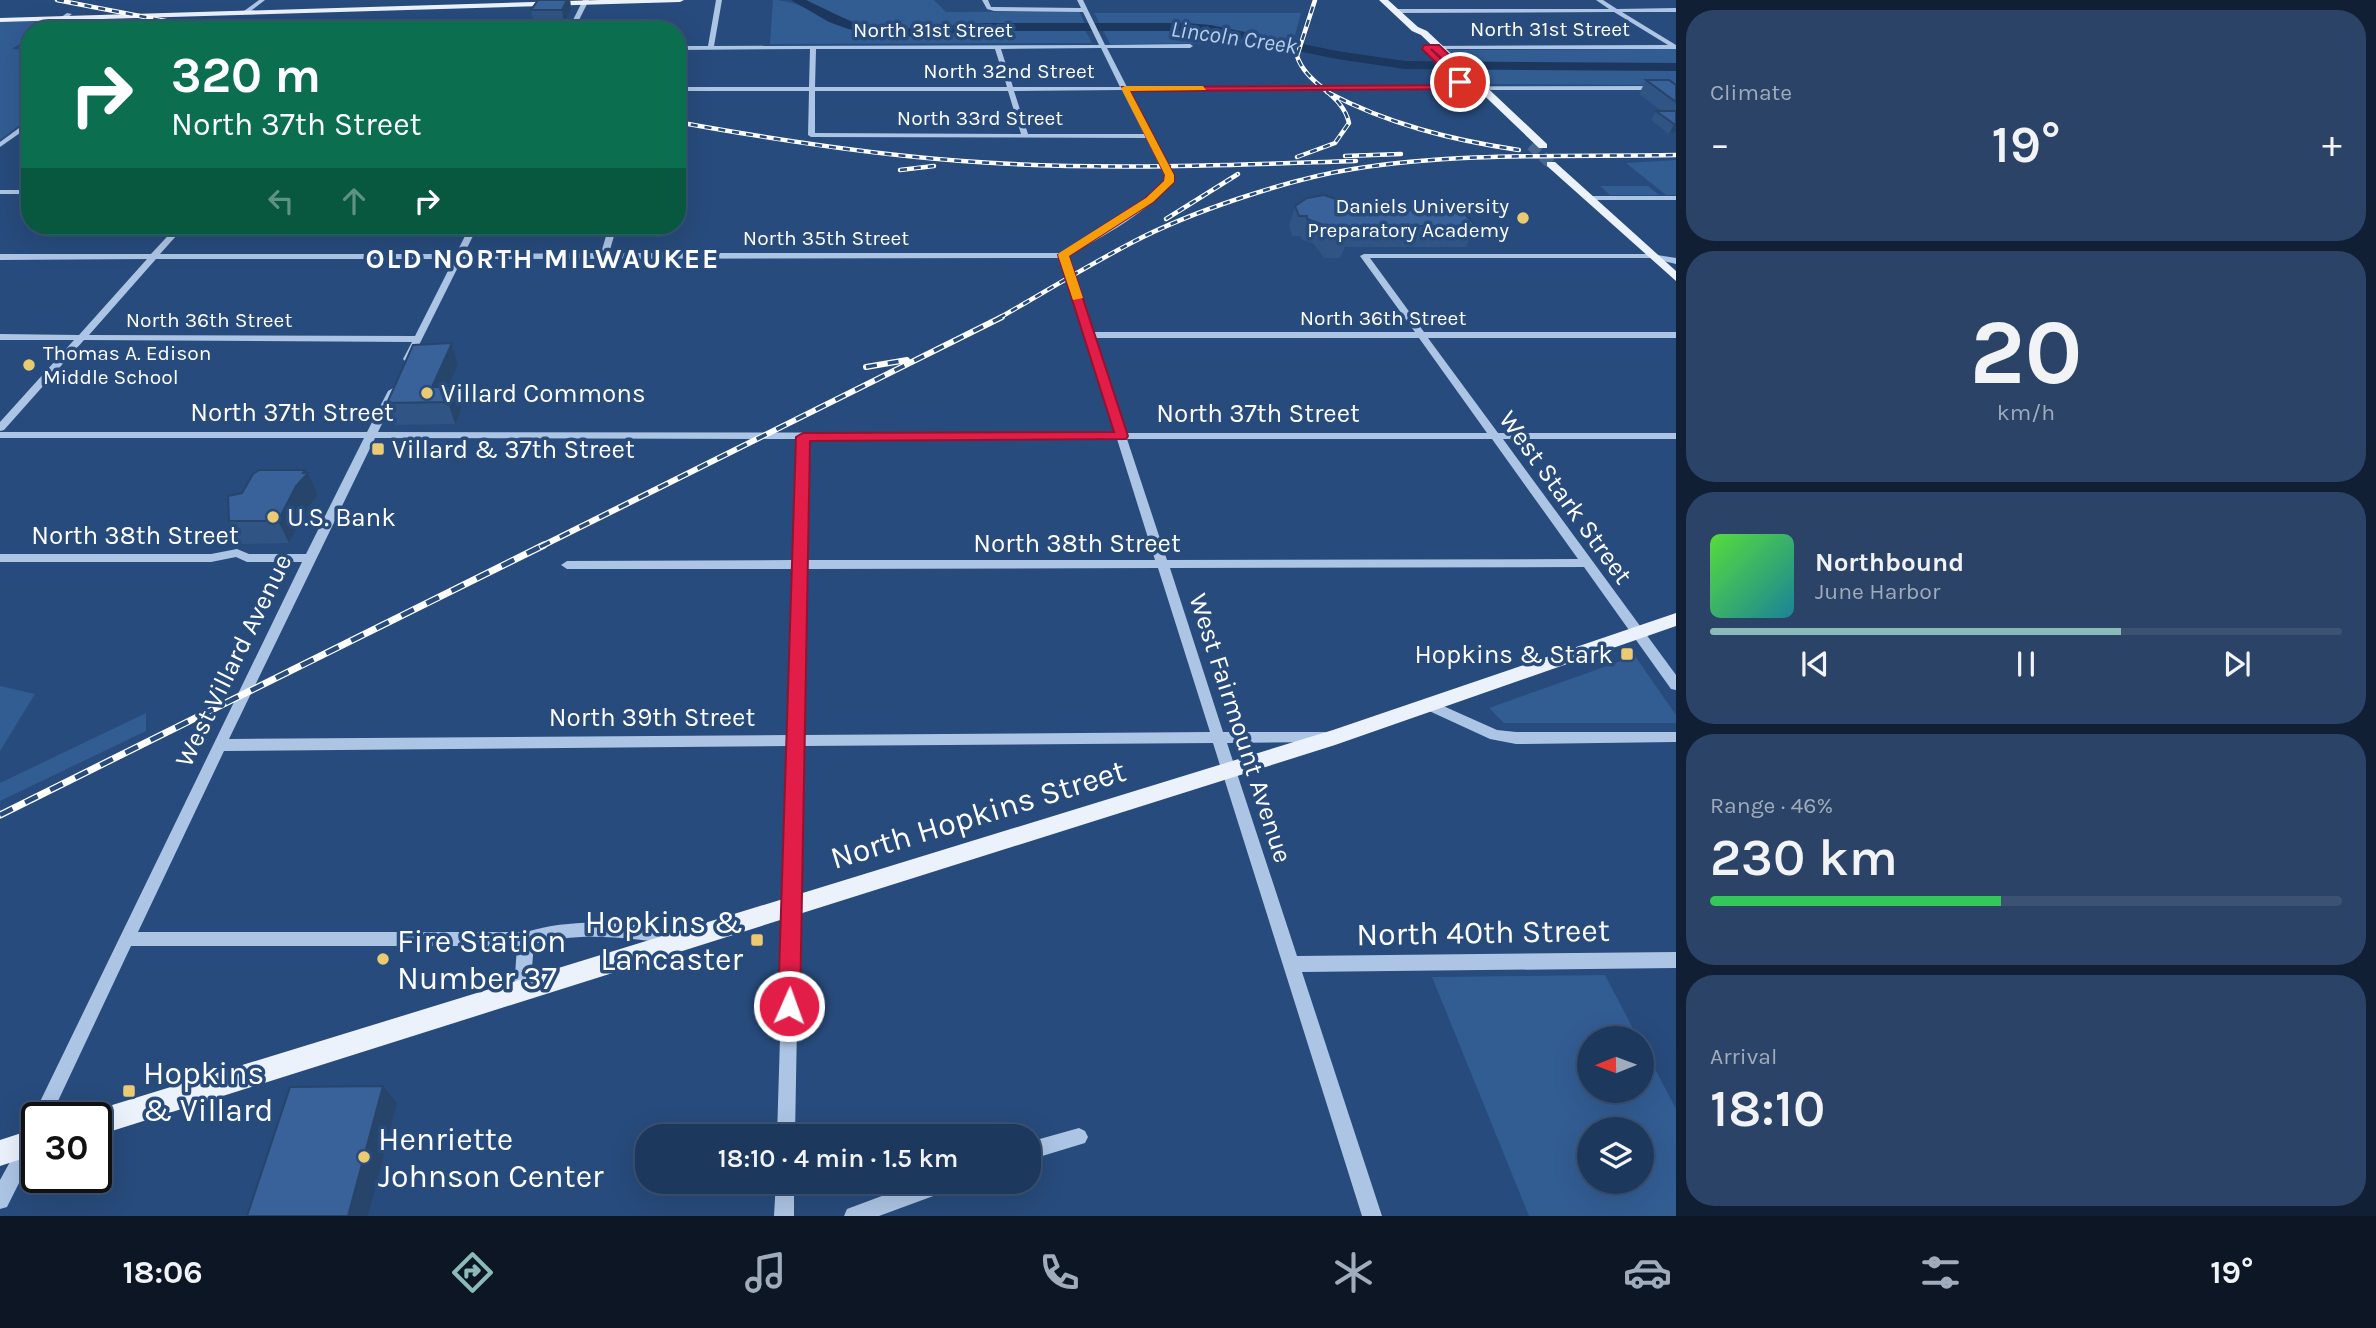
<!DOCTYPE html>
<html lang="en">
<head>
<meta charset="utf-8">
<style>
  :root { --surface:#1d385d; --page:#2a4366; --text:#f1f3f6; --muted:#a0acbc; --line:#3b5272; --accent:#8bbbb9 }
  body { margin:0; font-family:Karla,sans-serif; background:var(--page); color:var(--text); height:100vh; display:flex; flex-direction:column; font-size:26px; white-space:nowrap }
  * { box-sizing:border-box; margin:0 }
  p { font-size:23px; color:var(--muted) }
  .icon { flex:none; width:38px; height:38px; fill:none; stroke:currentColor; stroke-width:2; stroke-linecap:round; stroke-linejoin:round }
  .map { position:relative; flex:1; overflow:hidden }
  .panel { display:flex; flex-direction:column; gap:10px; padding:10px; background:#101f33; width:700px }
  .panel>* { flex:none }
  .banner { position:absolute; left:21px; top:21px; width:665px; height:214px; border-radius:28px; box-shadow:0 7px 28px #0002,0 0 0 2px var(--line); background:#0b6e4f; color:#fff; overflow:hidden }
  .needle { width:46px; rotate:269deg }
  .controls { position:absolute; left:1577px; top:1026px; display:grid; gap:14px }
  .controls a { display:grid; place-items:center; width:77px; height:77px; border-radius:50%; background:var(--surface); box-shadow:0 7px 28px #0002,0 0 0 2px var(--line); font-size:35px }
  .speed { position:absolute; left:21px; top:1102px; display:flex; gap:14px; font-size:35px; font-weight:700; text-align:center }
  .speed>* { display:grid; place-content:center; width:91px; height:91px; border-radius:50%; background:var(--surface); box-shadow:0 7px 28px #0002,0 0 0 2px var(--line); line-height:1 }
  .speed .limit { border:4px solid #111; border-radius:10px; background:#fff; color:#111 }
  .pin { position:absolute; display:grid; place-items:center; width:60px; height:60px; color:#fff; margin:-30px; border:4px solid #fff; border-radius:50%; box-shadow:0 2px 7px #0007 }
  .me { position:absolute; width:77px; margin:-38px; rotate:2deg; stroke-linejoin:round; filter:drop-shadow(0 0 5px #0008) }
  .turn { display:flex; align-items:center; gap:24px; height:147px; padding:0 35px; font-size:32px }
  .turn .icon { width:91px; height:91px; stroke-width:2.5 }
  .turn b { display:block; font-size:49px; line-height:60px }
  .lanes { display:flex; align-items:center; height:66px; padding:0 35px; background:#0003; justify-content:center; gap:35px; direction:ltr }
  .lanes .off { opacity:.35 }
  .big { font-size:52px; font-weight:600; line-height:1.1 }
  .panel .card { flex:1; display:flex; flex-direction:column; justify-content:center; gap:10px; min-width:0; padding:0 24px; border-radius:28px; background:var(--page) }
  .panel .dial { align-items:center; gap:0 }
  .dial b { font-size:91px; line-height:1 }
  .song { display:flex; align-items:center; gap:21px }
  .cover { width:84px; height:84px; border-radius:10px; background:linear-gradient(135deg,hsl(110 70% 55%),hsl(190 70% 35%)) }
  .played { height:7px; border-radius:4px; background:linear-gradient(90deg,var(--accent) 65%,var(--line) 65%) }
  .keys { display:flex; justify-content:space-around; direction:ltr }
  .heat { display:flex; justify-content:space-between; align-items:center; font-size:38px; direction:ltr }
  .charge { height:10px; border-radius:5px; background:linear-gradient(90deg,#34c759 46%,var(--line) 0) }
  .trip { position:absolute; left:635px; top:1124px; width:406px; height:70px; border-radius:28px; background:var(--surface); box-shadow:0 7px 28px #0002,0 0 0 2px var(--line); font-weight:600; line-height:70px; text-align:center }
  .tabs { display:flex; height:112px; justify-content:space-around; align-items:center; background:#0c1625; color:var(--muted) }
  .tabs .icon { width:49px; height:49px }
  .tabs .current { color:var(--accent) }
  .tabs b { font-size:32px; color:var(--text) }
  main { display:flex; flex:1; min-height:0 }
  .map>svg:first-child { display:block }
  .green { fill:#325d93; fill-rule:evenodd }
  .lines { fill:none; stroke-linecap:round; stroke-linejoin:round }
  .river { fill:#1b375d; fill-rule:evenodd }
  .major-tunnel { stroke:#476690; stroke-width:11; stroke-dasharray:11 5; stroke-linecap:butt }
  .minor { fill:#acc5e4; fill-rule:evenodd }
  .major { fill:#ecf2fc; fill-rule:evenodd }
  .rail-far2-casing { stroke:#fff; stroke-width:4.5 }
  .rail-far1-casing { stroke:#fff; stroke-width:6 }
  .rail-casing { stroke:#fff; stroke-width:7 }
  .rail-far2 { stroke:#274b7c; stroke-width:2.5; stroke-dasharray:7; stroke-linecap:butt }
  .rail-far1 { stroke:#274b7c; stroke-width:3.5; stroke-dasharray:11; stroke-linecap:butt }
  .rail { stroke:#274b7c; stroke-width:4.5; stroke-dasharray:14; stroke-linecap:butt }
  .wall { fill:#305484 }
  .shaded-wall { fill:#27456b }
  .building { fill:#386299; stroke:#27456b; stroke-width:2 }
  .route { fill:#e11d48; stroke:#92132f; stroke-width:2 }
  .slow { fill:#f59e0b }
  .poi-dot { fill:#ecca72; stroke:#274b7c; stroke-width:2.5 }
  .labels { text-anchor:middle; stroke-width:7; stroke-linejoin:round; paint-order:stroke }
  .far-street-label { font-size:21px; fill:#fff; stroke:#274b7c }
  .far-poi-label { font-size:21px; fill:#fff; stroke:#274b7c; text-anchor:end }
  .far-water-label { font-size:23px; font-style:italic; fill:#b7cfec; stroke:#274b7c }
  .poi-label { font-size:26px; fill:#fff; stroke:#274b7c; text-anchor:start }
  .street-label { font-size:26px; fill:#fff; stroke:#274b7c }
  .far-district-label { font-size:28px; font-weight:bold; letter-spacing:2px; fill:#fff; stroke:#274b7c }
  .near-street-label { font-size:32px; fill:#fff; stroke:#274b7c }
  .near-poi-label { font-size:32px; fill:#fff; stroke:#274b7c; text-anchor:start }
</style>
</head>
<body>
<main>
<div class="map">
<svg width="1676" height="1216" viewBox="0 0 1676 1216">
  <rect width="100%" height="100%" fill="#274b7c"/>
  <g class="green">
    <path d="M773 0C805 0 832 26 864 31 907 38 950 30 993 29 1024 29 1054 30 1085 30L1092 43 770 44Z"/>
    <polygon points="807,0 934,0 946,12 1079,11 1086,26 979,26 903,30 868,27 809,5"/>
    <polygon points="1094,13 1301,13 1293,43 1198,26 1101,26"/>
    <polygon points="55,20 40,30 30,30 30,37 12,49 30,50 30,117 0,140 0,22"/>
    <polygon points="1185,28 1218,31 1294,47 1293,50 1263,43 1110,44 1103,30"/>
    <polygon points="1676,49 1676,85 1482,84 1446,50"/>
    <polygon points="1676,160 1676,195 1666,195 1626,163"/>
    <polygon points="1600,186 1648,186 1659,195 1610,195"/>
    <polygon points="1635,656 1676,715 1676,723 1504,723 1489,708"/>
    <polygon points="0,686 35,694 0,751"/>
    <polygon points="146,713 146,731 0,801 0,783"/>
    <path d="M1605 975 1638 1038H1589V1090H1642V1044L1676 1109V1216H1529L1432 977ZM1589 1129H1642V1181H1589Z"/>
  </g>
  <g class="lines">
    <polygon class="river" points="791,0 806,0 854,23 900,29 984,23 1186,23 1211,25 1337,51 1405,61 1676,63 1676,71 1405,69 1337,59 1211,33 1186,31 984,31 900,37 848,29 829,22"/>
    <polyline class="major-tunnel" points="1531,145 1551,164"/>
    <g class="minor">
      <polygon points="259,0 265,0 248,13 244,13 244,11"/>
      <polygon points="583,0 589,0 574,30 568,30"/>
      <path d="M716 0H722L714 46 1099 45 1083 12 994 11 987 9 982 0H988L991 7H994L1081 8 1077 0H1083L1105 45 1190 44 1193 46 1190 48H1107L1127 87 1676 86V90H1129L1174 179C1151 211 1102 237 1067 256L1092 332H1415L1360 256 1364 254H1651L1676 258V264L1651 258H1370L1424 332H1676V338H1428L1498 433H1676V439H1503L1676 675V690L1671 689 1584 567 1170 568 1223 732H1324L1329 733 1331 737 1329 741 1324 742 1227 743 1297 956 1676 952V968L1302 972 1382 1216H1362L1213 743 802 746 795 1136H777L789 746 224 751 138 932H526C576 917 627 923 678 931L684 933 686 938 684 943 678 945C631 938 580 931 534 944L530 990 528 996 522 998 516 996 514 990 517 946H131L50 1118H37V1147L7 1207 0 1209V1180L33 1120 35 1112 302 562H247L236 557 211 562H0V554H211L237 549 249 554H306L364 438H0V432H367L388 391 393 388 398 391 378 432 1115 433 1060 258 462 259 411 361H405L403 359 412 342 84 340 4 430 0 431V422L74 340H0V334L79 335 147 259 0 260V254H151L177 226H185L160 254H456L470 226H478L464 254 601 253 609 226H617L609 253H1061L1136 206 1162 185 1166 179 1146 138 811 137 808 135 809 91H677V87H809L810 49 677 50V46H708ZM1101 48 1120 87H1013L1001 49ZM816 49H995L1007 87H815ZM1122 90 1144 134H1028L1014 91ZM815 91H1008L1021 134 815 133ZM156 259H454L415 336 89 335ZM1094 338H1419L1487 433H1125ZM375 438 798 439 794 560 567 561 561 565 567 569H794L789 735 229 739ZM808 439H1117L1155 560H806ZM1127 439H1492L1578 559 1167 560ZM1158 568 1210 732 803 735 806 569Z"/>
      <polygon points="1596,0 1603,0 1617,9 1676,8 1676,12 1622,12 1676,45 1676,49 1424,49 1422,46 1668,45 1614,12 1395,13 1392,11 1395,9 1609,9"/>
      <polygon points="67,13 72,14 50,30 43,30"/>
      <polygon points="30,39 30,44 24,49 20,49 20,47"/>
      <polygon points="30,120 30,126 0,147 0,142"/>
      <rect x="0" y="190" width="30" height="4"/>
      <rect x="1585" y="196" width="91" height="4"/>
      <polygon points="1432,701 1497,730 1516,732 1676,732 1676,742 1516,744 1490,739 1427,710 1425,706 1427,702"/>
      <polygon points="1079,1128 1085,1131 1088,1137 1085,1143 1029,1160 1029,1142"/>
      <polygon points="776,1181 794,1181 794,1216 774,1216"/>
      <polygon points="922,1181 957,1181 955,1188 879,1216 844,1216 847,1209"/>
    </g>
    <g class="major">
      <polygon points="600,0 684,0 680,2 0,22 0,18"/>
      <polygon points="1379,0 1388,0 1418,27 1427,31 1547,144 1547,148 1539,148 1421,35 1412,31"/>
      <polygon points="1547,162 1555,162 1676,271 1676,281 1547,166"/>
      <polygon points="1676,613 1676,626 1335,745 96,1136 96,1118 85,1118 87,1114 96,1110 1333,730"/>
      <polygon points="37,1128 37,1154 0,1166 0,1140"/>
    </g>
    <g class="rail-far2-casing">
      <g id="rail-far2">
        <polyline points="57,0 212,30"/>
        <path d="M1327 92C1388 124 1451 140 1519 150"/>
        <path d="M677 122C771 139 866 154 962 161 1093 171 1225 165 1356 161"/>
        <polyline points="1345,156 1401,154"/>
        <path d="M1297 157 1335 143 1349 123C1342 92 1307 86 1297 56L1315 0"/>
        <polyline points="900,170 934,166"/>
        <polyline points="1166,219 1238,174"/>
        <path d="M999 318C1043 293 1087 266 1133 242 1190 212 1289 179 1353 169 1459 152 1569 157 1676 155"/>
      </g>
    </g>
    <g class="rail-far1-casing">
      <g id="rail-far1">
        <polyline points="866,367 907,360"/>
        <polyline points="540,547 1002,317"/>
      </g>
    </g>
    <g class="rail-casing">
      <polyline id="rail" points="0,815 544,545"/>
    </g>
    <use href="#rail-far2" class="rail-far2"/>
    <use href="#rail-far1" class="rail-far1"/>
    <use href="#rail" class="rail"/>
  </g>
  <g class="wall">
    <polygon points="538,0 570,0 571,9 564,22 534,23 531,10"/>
    <polygon points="1646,80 1676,85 1676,132 1669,134 1651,120 1656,111 1662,111 1639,94"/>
    <polygon points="1295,206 1359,207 1476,226 1466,247 1345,247 1340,258 1324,258 1314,244 1301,239 1301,236 1292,236 1289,226"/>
    <polygon points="452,343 458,364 448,387 462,408 455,424 395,425 387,403"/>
    <polygon points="305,470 306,473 308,473 318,495 307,509 289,543 241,544 229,521 242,493"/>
  </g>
  <g class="shaded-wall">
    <polygon points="567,0 570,0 571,9 564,22 562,10"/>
    <polygon points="1674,124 1676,124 1676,132 1669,134"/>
    <polygon points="452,343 458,364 442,402 432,387"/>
    <polygon points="455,387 462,408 455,424 448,402"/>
    <polygon points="305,470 307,474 308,473 318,495 307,509 289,543 278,521"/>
    <polygon points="383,1086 397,1103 368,1216 348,1216"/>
  </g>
  <g class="building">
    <polygon points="538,0 567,0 562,10 531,10"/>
    <polygon points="1646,80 1669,80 1676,85 1676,102"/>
    <polygon points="1656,111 1676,111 1676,124 1674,124"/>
    <polygon points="1324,195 1359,207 1376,207 1378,210 1461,210 1476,226 1348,226 1350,229 1343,229 1348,237 1331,238 1321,224 1307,219 1307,216 1299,216 1295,206 1307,198"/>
    <polygon points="452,343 432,387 455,387 448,402 387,403 413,345"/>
    <polygon points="259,470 305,470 303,473 308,473 296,486 278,521 229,521 228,496 242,493 253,474"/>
    <polygon points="383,1086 348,1216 247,1216 290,1087"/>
  </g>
  <polygon class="route" points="1424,45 1439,45 1482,86 1482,89 1130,91 1174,175 1174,182 1153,202 1069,256 1128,436 1126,439 810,441 800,1006 797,1014 789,1017 781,1014 778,1006 796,437 803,433 1114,432 1058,255 1146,198 1164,181 1165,175 1122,87 1472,85 1431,49 1464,82 1457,83 1422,49"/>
  <polygon class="slow" points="1203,86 1206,90 1130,91 1174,175 1174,182 1153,202 1069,256 1083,298 1073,300 1058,255 1059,253 1146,198 1164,181 1165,175 1121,88 1125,86"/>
  <g class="poi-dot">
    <circle cx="1523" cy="218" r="7"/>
    <circle cx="29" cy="365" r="7"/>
    <circle cx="427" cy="393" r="7"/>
    <rect x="371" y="442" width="14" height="14" rx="3.5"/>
    <circle cx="273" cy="517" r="7"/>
    <rect x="1620" y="647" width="14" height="14" rx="3.5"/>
    <rect x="750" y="933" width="14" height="14" rx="3.5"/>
    <circle cx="383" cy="959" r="7"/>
    <rect x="122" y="1084" width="14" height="14" rx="3.5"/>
    <circle cx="364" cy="1157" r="7"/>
  </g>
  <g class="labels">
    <g class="far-street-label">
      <text x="1550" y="36">North 31st Street</text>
      <text x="933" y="37">North 31st Street</text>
      <text x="1009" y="78">North 32nd Street</text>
      <text x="980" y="125">North 33rd Street</text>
      <text x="826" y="245">North 35th Street</text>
      <text x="1383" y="325">North 36th Street</text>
      <text x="209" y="327">North 36th Street</text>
    </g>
    <g class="far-poi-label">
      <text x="1509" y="213">Daniels University<tspan x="1509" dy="24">Preparatory Academy</tspan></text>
      <text x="43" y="360" text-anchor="start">Thomas A. Edison<tspan x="43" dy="24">Middle School</tspan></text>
    </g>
    <g class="far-water-label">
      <text transform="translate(1234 37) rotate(8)" y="8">Lincoln Creek</text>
    </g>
    <g class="poi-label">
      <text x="441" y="402">Villard Commons</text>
      <text x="392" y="458">Villard &amp; 37th Street</text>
      <text x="287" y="526">U.S. Bank</text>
      <text x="1613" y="663" text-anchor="end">Hopkins &amp; Stark</text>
    </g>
    <g class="street-label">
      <text x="292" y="421">North 37th Street</text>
      <text x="1258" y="422">North 37th Street</text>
      <text transform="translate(1566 497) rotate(54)" y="9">West Stark Street</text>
      <text x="135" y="544">North 38th Street</text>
      <text x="1077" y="552">North 38th Street</text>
      <text transform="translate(233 660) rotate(-64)" y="9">West Villard Avenue</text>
      <text x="652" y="726">North 39th Street</text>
      <text transform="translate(1241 728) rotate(72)" y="9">West Fairmount Avenue</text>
    </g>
    <g class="far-district-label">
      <text x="543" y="268">OLD NORTH MILWAUKEE</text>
    </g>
    <g class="near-street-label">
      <text transform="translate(978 814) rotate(-17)" y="11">North Hopkins Street</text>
      <text transform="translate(1483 932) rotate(-1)" y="11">North 40th Street</text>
    </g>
    <g class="near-poi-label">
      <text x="743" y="933" text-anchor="end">Hopkins &amp;<tspan x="743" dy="37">Lancaster</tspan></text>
      <text x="397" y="952">Fire Station<tspan x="397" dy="37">Number 37</tspan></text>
      <text x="143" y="1084">Hopkins<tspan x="143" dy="37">&amp; Villard</tspan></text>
      <text x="378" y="1150">Henriette<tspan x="378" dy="37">Johnson Center</tspan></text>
    </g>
  </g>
</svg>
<div class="controls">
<a><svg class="needle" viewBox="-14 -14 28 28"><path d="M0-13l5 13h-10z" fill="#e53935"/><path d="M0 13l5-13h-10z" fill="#a0acbc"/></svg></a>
<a><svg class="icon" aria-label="layers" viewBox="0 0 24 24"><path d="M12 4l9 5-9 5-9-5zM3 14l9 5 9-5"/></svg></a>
</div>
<div class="speed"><div class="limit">30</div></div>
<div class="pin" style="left:1460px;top:82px;background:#d93025"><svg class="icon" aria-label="arrive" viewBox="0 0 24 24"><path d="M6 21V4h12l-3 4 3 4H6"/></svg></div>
<svg class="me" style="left:789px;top:1006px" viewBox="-20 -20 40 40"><circle r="17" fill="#e11d48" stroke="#fff" stroke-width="3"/><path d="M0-11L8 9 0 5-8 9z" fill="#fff"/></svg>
<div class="trip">18:10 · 4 min · 1.5 km</div>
<div class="banner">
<div class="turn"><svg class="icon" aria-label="right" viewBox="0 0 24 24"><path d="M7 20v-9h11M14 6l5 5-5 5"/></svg><div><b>320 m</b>North 37th Street</div></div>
<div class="lanes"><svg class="icon off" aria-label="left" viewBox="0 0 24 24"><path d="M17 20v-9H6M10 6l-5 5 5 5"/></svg><svg class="icon off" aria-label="ahead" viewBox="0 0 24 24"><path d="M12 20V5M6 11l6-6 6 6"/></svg><svg class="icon" aria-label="right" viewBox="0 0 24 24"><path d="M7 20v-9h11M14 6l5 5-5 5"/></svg></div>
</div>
</div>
<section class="panel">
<div class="card"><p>Climate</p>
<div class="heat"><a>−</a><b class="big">19°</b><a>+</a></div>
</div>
<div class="card dial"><b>20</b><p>km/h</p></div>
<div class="card">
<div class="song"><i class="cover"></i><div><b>Northbound</b><p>June Harbor</p></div></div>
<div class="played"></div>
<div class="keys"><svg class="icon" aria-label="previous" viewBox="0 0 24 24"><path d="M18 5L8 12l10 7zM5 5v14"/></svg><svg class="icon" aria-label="pause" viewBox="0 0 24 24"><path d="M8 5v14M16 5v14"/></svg><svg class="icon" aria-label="next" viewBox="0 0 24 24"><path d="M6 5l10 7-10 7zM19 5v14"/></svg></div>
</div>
<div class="card"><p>Range · 46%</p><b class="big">230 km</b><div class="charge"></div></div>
<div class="card"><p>Arrival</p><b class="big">18:10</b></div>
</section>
</main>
<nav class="tabs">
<b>18:06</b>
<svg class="icon current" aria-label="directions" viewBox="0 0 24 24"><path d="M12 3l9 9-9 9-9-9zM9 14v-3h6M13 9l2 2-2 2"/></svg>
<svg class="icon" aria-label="music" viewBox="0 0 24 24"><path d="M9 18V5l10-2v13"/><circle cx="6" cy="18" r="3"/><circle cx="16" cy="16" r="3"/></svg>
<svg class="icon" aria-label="phone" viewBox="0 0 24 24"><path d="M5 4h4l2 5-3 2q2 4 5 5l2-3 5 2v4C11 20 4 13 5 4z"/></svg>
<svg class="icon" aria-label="climate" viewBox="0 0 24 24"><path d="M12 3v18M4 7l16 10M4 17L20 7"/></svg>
<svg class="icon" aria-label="car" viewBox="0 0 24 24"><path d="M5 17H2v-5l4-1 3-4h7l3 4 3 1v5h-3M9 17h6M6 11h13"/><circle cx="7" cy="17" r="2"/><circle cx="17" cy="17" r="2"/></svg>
<svg class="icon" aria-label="filters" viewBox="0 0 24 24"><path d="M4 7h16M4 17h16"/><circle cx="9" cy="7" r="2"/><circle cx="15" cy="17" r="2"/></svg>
<b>19°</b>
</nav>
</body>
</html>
